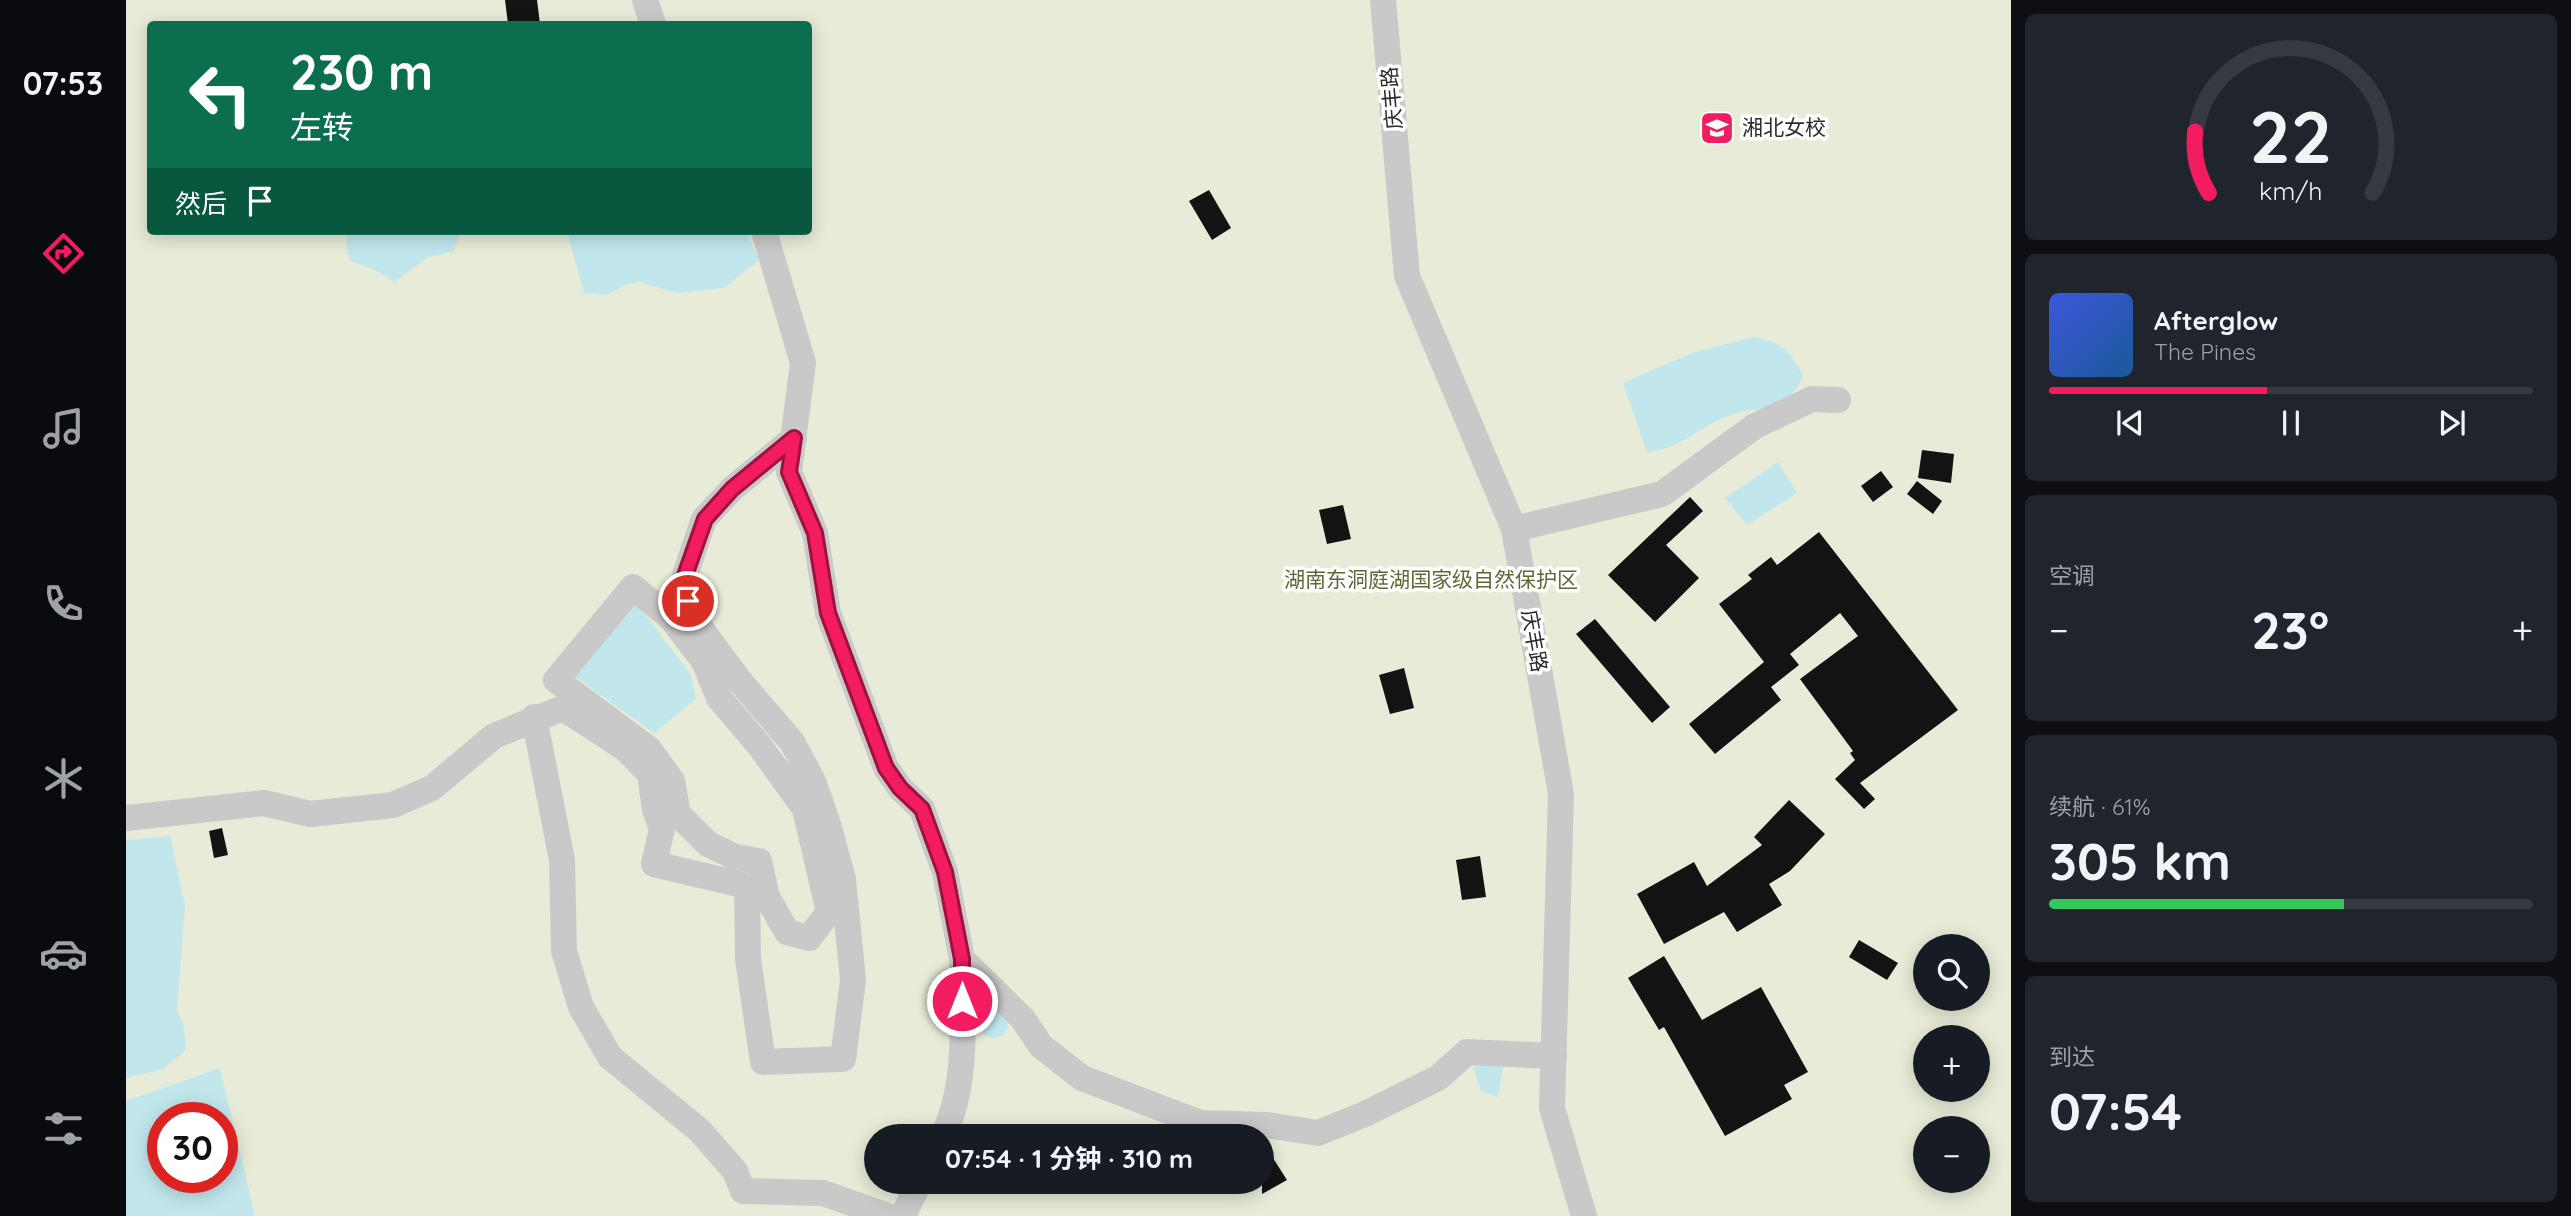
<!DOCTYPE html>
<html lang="zh">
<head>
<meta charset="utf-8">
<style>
  :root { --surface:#171b24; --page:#20242c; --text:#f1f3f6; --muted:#9ea1a6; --line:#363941; --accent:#f41c61 }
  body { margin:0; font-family:Quicksand,"Noto Sans SC",sans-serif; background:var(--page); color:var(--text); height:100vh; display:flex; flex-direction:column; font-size:26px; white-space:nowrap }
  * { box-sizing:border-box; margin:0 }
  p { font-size:23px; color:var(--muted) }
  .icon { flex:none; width:38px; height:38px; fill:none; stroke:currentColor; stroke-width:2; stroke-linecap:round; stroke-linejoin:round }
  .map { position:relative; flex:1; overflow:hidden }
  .side { display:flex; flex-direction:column; gap:14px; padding:14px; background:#0d0f14; width:560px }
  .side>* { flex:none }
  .hud { position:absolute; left:21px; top:21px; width:665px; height:214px; border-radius:7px; box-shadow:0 4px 18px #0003; background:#0b6e4f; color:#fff; overflow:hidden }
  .controls { position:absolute; left:1787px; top:934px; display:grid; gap:14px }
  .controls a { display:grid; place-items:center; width:77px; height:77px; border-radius:50%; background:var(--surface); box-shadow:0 4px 18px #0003; font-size:35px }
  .speed { position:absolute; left:21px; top:1102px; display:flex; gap:14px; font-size:35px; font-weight:700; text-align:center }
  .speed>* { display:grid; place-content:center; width:91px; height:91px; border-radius:50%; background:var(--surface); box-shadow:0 4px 18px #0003; line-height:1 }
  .speed .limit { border:10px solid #d22; background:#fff; color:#111 }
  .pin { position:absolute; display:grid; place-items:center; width:60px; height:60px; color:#fff; margin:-30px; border:4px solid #fff; border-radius:50%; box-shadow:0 2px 7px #0007 }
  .me { position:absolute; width:77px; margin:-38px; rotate:0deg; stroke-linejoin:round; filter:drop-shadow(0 0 5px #0008) }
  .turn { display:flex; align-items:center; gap:24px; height:147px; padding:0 28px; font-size:32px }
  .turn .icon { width:91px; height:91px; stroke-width:2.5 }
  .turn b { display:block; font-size:49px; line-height:60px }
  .then { display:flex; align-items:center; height:66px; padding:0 28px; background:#0003; gap:14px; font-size:26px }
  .big { font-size:52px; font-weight:700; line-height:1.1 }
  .side .widget { flex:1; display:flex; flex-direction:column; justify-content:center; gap:10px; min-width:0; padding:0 24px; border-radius:10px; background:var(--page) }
  .side .dial { align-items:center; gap:0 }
  .dial svg { height:182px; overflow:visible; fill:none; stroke:var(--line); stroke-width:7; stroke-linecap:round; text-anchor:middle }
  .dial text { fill:var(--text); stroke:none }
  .song { display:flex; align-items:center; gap:21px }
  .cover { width:84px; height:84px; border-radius:10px; background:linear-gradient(135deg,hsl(230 70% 55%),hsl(210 70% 35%)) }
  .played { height:7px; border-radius:4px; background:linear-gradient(90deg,var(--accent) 45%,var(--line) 45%) }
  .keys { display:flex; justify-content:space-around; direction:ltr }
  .heat { display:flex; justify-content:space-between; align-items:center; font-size:38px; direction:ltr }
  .charge { height:10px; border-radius:5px; background:linear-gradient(90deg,#34c759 61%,var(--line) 0) }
  .trip { position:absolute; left:738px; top:1124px; width:410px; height:70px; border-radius:35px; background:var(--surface); box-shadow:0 4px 18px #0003; font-weight:700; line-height:70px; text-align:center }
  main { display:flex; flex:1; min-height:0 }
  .tabs { display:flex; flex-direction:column; width:126px; justify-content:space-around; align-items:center; background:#090b0e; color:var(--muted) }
  .tabs .icon { width:49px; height:49px }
  .tabs .active { color:var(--accent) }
  .tabs b { font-size:32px; color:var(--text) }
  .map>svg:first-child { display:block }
  .green { fill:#e7ebd7; fill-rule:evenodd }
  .water { fill:#c1e7ed; fill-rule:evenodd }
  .building { fill:#131313 }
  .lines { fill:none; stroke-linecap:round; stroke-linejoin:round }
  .minor { stroke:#c9c9c9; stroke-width:26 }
  .route-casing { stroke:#9f123f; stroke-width:18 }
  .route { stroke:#f41c61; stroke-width:12 }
  .labels { text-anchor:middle; stroke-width:7; stroke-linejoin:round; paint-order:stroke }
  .street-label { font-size:21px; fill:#2c2c2c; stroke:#fff }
  .poi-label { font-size:21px; fill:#2c2c2c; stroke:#fff; text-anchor:start }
  .park-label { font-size:21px; fill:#5b6b36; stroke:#fff }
</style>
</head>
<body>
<main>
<nav class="tabs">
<b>07:53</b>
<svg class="icon active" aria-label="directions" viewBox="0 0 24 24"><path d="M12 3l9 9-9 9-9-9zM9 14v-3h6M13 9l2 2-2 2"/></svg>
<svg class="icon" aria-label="music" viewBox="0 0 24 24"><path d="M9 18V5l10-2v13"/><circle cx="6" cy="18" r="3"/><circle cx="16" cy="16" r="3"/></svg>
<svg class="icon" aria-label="phone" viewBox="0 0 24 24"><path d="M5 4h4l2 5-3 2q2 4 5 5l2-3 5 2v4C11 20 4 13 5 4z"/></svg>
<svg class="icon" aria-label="climate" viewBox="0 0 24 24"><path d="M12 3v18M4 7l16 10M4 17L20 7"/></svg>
<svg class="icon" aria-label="car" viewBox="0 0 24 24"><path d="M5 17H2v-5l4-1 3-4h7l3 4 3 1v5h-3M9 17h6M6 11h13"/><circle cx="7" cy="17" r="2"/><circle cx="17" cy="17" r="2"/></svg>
<svg class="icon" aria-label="filters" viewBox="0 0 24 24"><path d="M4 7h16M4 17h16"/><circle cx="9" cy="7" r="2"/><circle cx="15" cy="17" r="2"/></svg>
</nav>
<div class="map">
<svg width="1885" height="1216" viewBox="0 0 1885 1216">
  <rect width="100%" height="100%" fill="#fff"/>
  <path class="green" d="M0 0H1885V1216H0ZM24 24H682V231H24ZM1799 947H1852V999H1799ZM1799 1038H1852V1090H1799ZM37 1118H96V1178H37ZM1799 1129H1852V1181H1799ZM751 1136H1136V1181H751Z"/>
  <g class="water">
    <polygon points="221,231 334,231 328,251 302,257 269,282 247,269 224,261 220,244"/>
    <polygon points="441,231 620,231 633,260 598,288 550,293 514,282 501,284 480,295 458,293"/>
    <path d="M1628 337C1656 342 1665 352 1677 376 1660 417 1627 403 1595 419 1569 431 1551 450 1521 452L1497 383 1566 353Z"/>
    <polygon points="1652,462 1671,493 1621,525 1599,498"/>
    <polygon points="509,601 565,675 570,699 528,733 448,676"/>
    <polygon points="44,836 59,905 51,1010 58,1027 60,1050 37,1069 0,1078 0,840"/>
    <circle cx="868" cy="1024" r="14"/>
    <polygon points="1378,1060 1372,1097 1355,1091 1347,1067"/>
    <path d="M94 1068 129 1216H0V1101ZM37 1118H96V1178H37Z"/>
  </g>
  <g class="building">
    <polygon points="379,0 411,0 414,24 382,24"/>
    <polygon points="1083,190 1105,228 1086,240 1063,201"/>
    <polygon points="1796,450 1828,454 1825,483 1792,478"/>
    <polygon points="1755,471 1767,487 1747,502 1735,486"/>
    <polygon points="1791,481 1816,501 1807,514 1781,494"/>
    <polygon points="1564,497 1577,511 1540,545 1573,578 1529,622 1482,575"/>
    <polygon points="1217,505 1225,539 1201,544 1193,510"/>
    <polygon points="1693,532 1832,710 1734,783 1749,799 1738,809 1709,779 1729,760 1724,753 1727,751 1674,679 1732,636 1714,613 1664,654 1673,665 1645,687 1655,700 1589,754 1563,724 1638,662 1593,604 1626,579 1622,575 1645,557 1651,565"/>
    <polygon points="1469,619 1544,707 1526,723 1450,634"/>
    <polygon points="1278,668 1288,708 1264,714 1253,675"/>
    <polygon points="1663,800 1699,834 1664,871 1643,884 1656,905 1611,932 1598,912 1538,944 1511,894 1568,862 1581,886 1636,845 1628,837"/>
    <polygon points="96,828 102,855 88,858 83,831"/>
    <polygon points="1354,856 1360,897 1336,900 1330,860"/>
    <polygon points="1733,940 1772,963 1761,980 1723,957"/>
    <polygon points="1538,956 1576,1020 1635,987 1682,1072 1658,1085 1666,1099 1599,1136 1538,1027 1533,1030 1502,978"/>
    <polygon points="1136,1141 1161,1180 1136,1194"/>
  </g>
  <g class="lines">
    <g class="minor">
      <polyline points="519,0 527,24"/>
      <polyline points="1257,0 1281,276 1388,529 1435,794 1426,1108 1458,1216"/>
      <polyline points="638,231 677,363 663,472 689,533 702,613 760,768 774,788 796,809 819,872 836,959 897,1019 915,1046 956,1078 1074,1123 1141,1125 1192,1133 1239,1114 1312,1078 1341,1052 1428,1056"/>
      <polyline points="1388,529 1536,494 1629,426 1686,399 1712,400"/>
      <polygon points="507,587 546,619 578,661 593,698 633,745 679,809 703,912 683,938 661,932 641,897 633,861 609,857 582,844 552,814 546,781 523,749 430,680"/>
      <polyline points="408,717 436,860 438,951 455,1007 484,1057 573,1130 609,1171 617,1191 697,1193 762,1216"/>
      <polyline points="0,818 138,803 184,814 267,805 306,788 368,736 437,708 501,750 524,774 529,810 536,828 528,864 621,886 622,959 637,1062 717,1059 727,980 717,879 701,821 687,781 666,742 613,680 567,618 556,584 578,519 606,489 668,438"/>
      <path d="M817 1136C843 1083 836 1017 836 959"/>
      <polyline points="777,1216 794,1181"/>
    </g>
  </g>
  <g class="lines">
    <g class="route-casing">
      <polyline id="route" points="562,601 556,584 579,519 606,489 668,438 663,472 689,533 702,613 760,768 774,788 796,809 819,872 836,959 836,1001"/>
    </g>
    <use href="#route" class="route"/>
  </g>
  <defs>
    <g id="school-square" transform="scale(1.75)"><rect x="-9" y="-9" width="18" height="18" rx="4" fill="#f41c61" stroke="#fff"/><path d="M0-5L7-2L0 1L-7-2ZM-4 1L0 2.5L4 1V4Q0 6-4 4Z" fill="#fff"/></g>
  </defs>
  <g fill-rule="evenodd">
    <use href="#school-square" x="1591" y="128"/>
  </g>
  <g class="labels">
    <g class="street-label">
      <text transform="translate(1266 98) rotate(-95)" y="7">庆丰路</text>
      <text transform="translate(1408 641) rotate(80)" y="7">庆丰路</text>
    </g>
    <g class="poi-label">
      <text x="1616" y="135">湘北女校</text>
    </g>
    <g class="park-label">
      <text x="1305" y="587">湖南东洞庭湖国家级自然保护区</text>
    </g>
  </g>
</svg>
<div class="controls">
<a><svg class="icon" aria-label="search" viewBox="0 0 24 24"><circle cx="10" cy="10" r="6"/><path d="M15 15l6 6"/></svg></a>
<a>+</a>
<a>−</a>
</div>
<div class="speed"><div class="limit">30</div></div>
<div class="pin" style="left:562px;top:601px;background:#d93025"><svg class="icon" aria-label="arrive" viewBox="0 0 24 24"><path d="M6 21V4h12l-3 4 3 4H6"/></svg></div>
<svg class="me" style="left:836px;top:1001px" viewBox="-20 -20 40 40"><circle r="17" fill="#f41c61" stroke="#fff" stroke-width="3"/><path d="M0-11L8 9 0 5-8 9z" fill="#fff"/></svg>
<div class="trip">07:54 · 1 分钟 · 310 m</div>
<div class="hud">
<div class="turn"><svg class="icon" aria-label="left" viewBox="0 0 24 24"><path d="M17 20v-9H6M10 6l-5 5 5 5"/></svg><div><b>230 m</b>左转</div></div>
<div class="then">然后<svg class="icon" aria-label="arrive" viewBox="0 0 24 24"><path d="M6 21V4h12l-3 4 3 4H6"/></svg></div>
</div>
</div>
<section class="side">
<div class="widget dial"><svg viewBox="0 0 100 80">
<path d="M14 69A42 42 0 1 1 86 69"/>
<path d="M14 69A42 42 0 0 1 8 42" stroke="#f41c61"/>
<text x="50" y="56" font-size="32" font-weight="700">22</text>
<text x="50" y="72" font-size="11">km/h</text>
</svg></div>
<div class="widget">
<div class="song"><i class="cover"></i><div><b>Afterglow</b><p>The Pines</p></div></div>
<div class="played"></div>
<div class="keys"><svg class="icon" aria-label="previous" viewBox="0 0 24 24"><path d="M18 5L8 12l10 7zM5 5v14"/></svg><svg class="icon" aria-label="pause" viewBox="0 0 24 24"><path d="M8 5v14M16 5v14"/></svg><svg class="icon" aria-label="next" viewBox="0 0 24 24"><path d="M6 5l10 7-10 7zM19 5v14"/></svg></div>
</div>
<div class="widget"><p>空调</p>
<div class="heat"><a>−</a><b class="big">23°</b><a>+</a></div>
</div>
<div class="widget"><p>续航 · 61%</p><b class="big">305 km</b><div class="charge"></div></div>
<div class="widget"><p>到达</p><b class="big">07:54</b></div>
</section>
</main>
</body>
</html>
